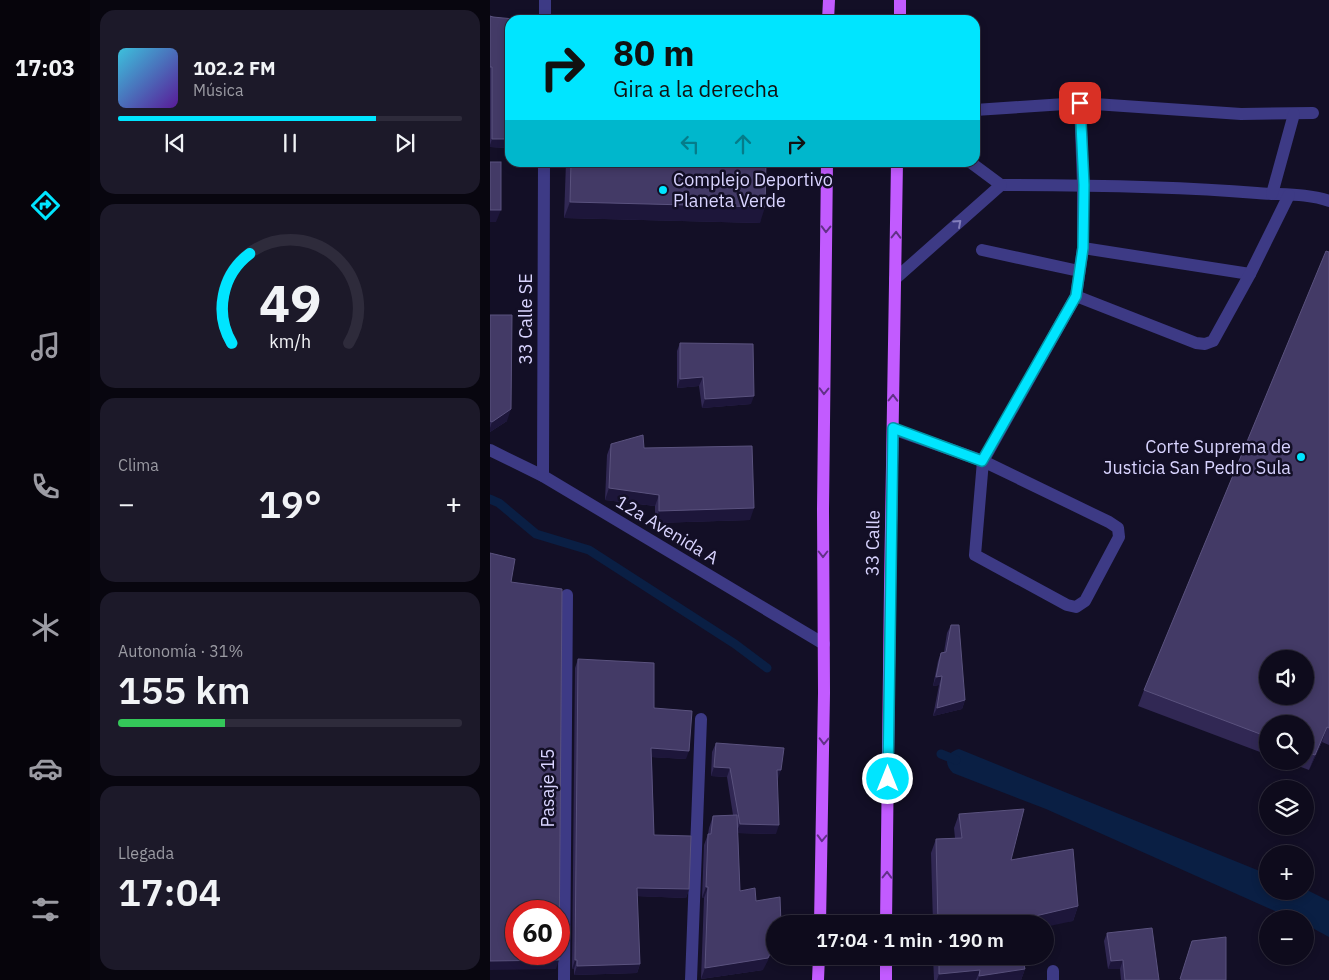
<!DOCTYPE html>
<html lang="es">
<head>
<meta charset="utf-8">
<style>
  :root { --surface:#0e0b1c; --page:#1c1929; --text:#f1f3f6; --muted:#9b9ba3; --line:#2e2b3b; --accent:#00e5ff }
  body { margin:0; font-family:"IBM Plex Sans",sans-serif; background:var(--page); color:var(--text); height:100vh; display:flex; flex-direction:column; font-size:19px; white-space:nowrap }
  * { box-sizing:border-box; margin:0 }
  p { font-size:16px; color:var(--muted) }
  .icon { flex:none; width:28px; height:28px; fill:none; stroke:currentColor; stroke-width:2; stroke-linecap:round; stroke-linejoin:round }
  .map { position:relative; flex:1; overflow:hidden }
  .side { display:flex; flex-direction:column; gap:10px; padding:10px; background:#08060f; width:400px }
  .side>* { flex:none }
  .top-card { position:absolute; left:15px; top:15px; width:475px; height:152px; border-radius:15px; box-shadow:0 2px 8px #0003,0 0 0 1px var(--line); background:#00e5ff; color:#111; overflow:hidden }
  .buttons { position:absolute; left:769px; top:650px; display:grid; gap:10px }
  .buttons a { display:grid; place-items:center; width:55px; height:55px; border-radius:50%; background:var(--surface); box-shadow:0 2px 8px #0003,0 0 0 1px var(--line); font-size:25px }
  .speed { position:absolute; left:15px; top:900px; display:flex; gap:10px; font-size:25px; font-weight:700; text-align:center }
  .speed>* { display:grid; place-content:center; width:65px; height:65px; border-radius:50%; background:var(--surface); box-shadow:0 2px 8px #0003,0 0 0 1px var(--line); line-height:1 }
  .speed .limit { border:8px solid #d22; background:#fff; color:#111 }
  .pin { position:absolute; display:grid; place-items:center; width:42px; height:42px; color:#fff; margin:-21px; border-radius:10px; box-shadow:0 2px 8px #0006 }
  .me { position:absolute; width:55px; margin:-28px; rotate:0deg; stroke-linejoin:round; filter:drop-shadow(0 0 4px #0008) }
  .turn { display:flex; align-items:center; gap:18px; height:105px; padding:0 25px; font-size:22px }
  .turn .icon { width:65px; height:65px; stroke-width:2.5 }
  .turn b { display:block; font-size:35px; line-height:42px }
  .lanes { display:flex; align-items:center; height:48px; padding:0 25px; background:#0003; justify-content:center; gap:25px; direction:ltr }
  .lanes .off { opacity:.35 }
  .big { font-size:38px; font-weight:600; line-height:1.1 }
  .side .widget { flex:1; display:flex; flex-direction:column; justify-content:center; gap:8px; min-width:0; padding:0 18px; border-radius:15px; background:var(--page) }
  .side .dial { align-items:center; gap:0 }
  .dial svg { height:130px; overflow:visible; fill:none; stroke:var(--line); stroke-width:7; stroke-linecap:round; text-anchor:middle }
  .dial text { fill:var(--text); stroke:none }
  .song { display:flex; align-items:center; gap:15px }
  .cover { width:60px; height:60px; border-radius:8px; background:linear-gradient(135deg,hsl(190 70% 55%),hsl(270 70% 35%)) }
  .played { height:5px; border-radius:2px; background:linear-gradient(90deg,var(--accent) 75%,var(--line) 75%) }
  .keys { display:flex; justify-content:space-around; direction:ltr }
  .heat { display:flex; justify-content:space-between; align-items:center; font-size:28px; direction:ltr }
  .charge { height:8px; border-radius:4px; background:linear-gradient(90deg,#34c759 31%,var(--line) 0) }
  .trip { position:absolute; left:276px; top:915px; width:288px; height:50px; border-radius:25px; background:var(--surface); box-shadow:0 2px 8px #0003,0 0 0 1px var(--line); font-weight:600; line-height:50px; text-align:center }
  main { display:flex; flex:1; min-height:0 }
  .tab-bar { display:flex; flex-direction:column; width:90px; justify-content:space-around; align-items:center; background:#06040b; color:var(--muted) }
  .tab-bar .icon { width:35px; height:35px }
  .tab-bar .current { color:var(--accent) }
  .tab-bar b { font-size:22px; color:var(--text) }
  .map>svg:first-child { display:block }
  .water { fill:#0a1f44 }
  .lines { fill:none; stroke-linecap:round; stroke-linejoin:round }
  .stream { stroke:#0a1f44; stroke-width:9 }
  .service { stroke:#3d3a85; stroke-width:12 }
  .minor { stroke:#3d3a85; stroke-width:12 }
  .primary { stroke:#c25bff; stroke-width:12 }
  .wall { fill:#312854 }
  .shaded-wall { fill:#1d163a }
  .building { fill:#433a66; stroke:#5a527e; fill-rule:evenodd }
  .oneway { stroke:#837fbc }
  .oneway2 { stroke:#623188 }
  .route-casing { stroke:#0095a6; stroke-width:12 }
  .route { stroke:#00e5ff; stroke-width:9 }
  .poi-dot { fill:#00e5ff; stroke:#130f26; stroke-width:2 }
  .labels { text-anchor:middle; stroke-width:5; stroke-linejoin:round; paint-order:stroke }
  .poi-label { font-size:18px; fill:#d9d4ff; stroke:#130f26; text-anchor:start }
  .street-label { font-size:18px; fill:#d9d4ff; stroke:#130f26 }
</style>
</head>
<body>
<main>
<nav class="tab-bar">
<b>17:03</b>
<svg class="icon current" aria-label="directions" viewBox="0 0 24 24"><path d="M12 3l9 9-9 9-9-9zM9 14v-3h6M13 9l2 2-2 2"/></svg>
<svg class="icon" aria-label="music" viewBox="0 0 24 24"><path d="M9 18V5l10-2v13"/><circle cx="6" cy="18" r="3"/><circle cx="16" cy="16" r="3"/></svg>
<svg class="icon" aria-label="phone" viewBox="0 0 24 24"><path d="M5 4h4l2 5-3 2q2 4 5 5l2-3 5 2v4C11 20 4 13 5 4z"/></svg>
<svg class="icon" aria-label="climate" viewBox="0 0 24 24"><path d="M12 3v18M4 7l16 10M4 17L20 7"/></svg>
<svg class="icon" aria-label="car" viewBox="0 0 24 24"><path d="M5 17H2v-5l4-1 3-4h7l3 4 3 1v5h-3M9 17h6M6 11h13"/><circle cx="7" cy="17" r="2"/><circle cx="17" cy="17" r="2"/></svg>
<svg class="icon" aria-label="filters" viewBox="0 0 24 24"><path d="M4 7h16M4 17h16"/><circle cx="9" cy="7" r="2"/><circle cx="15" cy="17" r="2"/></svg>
</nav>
<section class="side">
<div class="widget">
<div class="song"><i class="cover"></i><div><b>102.2 FM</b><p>Música</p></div></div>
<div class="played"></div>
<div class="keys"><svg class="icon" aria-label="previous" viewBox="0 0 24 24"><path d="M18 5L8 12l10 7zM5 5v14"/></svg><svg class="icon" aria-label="pause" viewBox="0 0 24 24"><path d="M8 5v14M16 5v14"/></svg><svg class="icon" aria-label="next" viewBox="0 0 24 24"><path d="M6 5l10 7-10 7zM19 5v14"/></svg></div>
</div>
<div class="widget dial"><svg viewBox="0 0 100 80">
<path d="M14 69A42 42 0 1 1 86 69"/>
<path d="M14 69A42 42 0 0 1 25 14" stroke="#00e5ff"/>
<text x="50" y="56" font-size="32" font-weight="700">49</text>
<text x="50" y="72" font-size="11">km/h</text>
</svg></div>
<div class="widget"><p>Clima</p>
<div class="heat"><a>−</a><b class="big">19°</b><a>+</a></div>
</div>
<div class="widget"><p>Autonomía · 31%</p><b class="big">155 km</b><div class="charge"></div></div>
<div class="widget"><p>Llegada</p><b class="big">17:04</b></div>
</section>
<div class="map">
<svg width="839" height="980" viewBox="0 0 839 980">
  <rect width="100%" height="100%" fill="#130f26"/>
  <path class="water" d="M469 749 777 874 778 891H815V889L839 901V937L815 924V919H803L556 809 463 773C453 764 456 752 469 749Z"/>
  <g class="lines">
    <g class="stream">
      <polyline points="0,499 9,503 46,534 99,550 245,644 277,668"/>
      <polyline points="451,754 466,760"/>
    </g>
    <g class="service">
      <polyline points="590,103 751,114 823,113"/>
      <path d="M511 185C596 185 682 186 767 193 789 195 818 193 839 201"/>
      <polyline points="782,194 804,114"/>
      <polyline points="593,248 760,274"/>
      <polyline points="492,250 589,271"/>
      <polyline points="405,279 511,185 480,162"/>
      <polyline points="586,296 706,343 715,344 723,341 760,274 799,195"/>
      <polyline points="403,429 493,461 586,296 593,248 593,185 590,103 485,110"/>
      <polygon points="493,461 619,522 628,528 629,537 595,601 586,607 577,605 485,555"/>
      <polyline points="74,980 77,595"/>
      <polyline points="201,980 211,719"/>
    </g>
    <g class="minor">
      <polyline points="55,20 55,0"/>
      <polyline points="0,450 53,476 334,644"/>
      <polyline points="53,476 54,162"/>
      <polyline points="563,971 563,980"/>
    </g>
    <g class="primary">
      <polyline points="338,20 339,0"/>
      <polyline points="410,20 410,0"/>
      <polyline points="330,924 334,693 333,510 337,162"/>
      <polyline points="396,924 400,587 407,162"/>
      <polyline points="328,980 329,956"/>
      <polyline points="396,980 396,956"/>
    </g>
  </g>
  <g class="wall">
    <polygon points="0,16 20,20 20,148 0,147"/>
    <polygon points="76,162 276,162 270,223 74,218"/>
    <polygon points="839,252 839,745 832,742 819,770 795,761 815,761 815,724 778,724 778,755 648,706 654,690"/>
    <polygon points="0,315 17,421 0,432"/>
    <polygon points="190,343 261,404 212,408 209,386 187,388 187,351"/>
    <polygon points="121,444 154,448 260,520 165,523 165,506 115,500 117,455"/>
    <polygon points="461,625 475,700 472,709 443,716 449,685 443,686 448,661 451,653 454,652 457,633"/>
    <polygon points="88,659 164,708 196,759 162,757 164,835 199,889 196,898 147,896 150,964 147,973 84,975 84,969 82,969 85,668"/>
    <polygon points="226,743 288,779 287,779 286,834 248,833 250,891 273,970 211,979 214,898 212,898 214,845 218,834 219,828 223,816 243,815 237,777 221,776 222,752"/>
    <polygon points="469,814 521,860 588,906 583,921 555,924 443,924 441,853 446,839 465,838 464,828"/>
    <polygon points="617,933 669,980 631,980 630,969 618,969 614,941"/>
    <polygon points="443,956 532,956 535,969 531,980 444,980"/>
  </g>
  <g class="shaded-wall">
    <polygon points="2,139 20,139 20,148 0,147 0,145"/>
    <polygon points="80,202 275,207 270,223 74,218"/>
    <polygon points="0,210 11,210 6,222 0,222"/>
    <polygon points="213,377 209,386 187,388 190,379"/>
    <polygon points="264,396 261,404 212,408 215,399"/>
    <polygon points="21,409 17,421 0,432 0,428 2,422"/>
    <polygon points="119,488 169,495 165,506 115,500"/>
    <polygon points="264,508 260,520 165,523 169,511"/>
    <polygon points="452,676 449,685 443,686 446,677"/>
    <polygon points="475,700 472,709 443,716 447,708"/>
    <polygon points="837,727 832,742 819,770 825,755"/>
    <polygon points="161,748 199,751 196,759 158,757"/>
    <polygon points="224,767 240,768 237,777 221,776"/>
    <polygon points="287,770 291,770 288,779 284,779"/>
    <polygon points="250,824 289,825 286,834 246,833"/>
    <polygon points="216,887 218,887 214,898 212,898"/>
    <polygon points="147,888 199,889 196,898 144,896"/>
    <polygon points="588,906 583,921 555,927 555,924 523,924 524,921"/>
    <polygon points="285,943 285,947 273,970 211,979 215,968"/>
    <polygon points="69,960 66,969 0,970 0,961"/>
    <polygon points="85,960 87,960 84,969 82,969"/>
    <polygon points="633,960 630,969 618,969 621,961"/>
    <polygon points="150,964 147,973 84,975 87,966"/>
    <polygon points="535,969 531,980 488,980 489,976"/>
    <polygon points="490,970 486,980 447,980 449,974"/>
  </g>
  <g class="building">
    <polygon points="0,16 3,17 34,20 20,20 20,139 2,139 2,67 0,67"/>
    <rect x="0" y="162" width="11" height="48"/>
    <polygon points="81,162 276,162 275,207 80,202"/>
    <path d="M836 251 839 252V728L837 727 825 755 815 751V724H778V737L654 690ZM778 659H815V696H778Z"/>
    <polygon points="0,315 22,315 21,409 2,422 0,421"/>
    <polygon points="190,343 263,344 264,396 215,399 213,377 190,379"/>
    <polygon points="153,435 154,448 262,446 264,508 169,511 169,495 119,488 121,444"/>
    <path d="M0 553 25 559 21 582 72 589 69 960 0 961ZM26 911H69V954H26Z"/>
    <polygon points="461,625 469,625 475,700 447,708 452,676 446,677 451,653 456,652"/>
    <polygon points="88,659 164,663 164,708 202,711 199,751 161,748 164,835 201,836 199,889 147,888 150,964 87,966 87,960 85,960"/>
    <polygon points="226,743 294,748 291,770 287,770 289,825 250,824 240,768 224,767"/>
    <polygon points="534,809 521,860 583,849 588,906 524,921 525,924 448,924 446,839 472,838 469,814"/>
    <polygon points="247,815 250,891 265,888 266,901 290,897 291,924 285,924 285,943 278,958 215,968 218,887 216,887 218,834 221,834 223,816"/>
    <polygon points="662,928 669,980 635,980 633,960 621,961 617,933"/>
    <polygon points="736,937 736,980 692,980 690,979 702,941"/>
    <polygon points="449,956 532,956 535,969 489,976 490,970 449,974"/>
  </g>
  <defs><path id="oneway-chevron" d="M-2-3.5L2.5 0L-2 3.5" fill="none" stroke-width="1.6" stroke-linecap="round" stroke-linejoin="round" transform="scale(1.25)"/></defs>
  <use class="oneway" href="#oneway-chevron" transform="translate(468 223) rotate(-42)"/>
  <g class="oneway2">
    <use href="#oneway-chevron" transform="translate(336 229) rotate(91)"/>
    <use href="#oneway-chevron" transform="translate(406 235) rotate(-89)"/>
    <use href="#oneway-chevron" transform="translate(334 391) rotate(91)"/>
    <use href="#oneway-chevron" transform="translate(403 398) rotate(-89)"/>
    <use href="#oneway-chevron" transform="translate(333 554) rotate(90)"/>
    <use href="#oneway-chevron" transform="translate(334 741) rotate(91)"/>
    <use href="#oneway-chevron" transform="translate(332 838) rotate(92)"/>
    <use href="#oneway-chevron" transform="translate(397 875) rotate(-89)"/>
  </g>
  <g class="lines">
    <g class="route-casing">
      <polyline id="route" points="398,779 403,428 492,461 586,296 593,248 594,185 590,103"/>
    </g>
    <use href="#route" class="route"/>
  </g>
  <g class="poi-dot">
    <circle cx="173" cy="190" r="5"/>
    <circle cx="811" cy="457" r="5"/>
  </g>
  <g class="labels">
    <g class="poi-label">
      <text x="183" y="186">Complejo Deportivo<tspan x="183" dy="21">Planeta Verde</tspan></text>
      <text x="801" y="453" text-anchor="end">Corte Suprema de<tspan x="801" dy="21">Justicia San Pedro Sula</tspan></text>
    </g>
    <g class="street-label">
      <text transform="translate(36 319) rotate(-90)" y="6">33 Calle SE</text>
      <text transform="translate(177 530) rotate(31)" y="6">12a Avenida A</text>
      <text transform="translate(383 543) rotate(-89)" y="6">33 Calle</text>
      <text transform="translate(58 788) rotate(-90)" y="6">Pasaje 15</text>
    </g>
  </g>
</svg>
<div class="buttons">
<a><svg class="icon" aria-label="sound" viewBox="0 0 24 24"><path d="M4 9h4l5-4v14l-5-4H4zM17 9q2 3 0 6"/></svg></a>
<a><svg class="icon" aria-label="search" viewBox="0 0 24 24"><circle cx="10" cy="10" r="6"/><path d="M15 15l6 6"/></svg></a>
<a><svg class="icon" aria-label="layers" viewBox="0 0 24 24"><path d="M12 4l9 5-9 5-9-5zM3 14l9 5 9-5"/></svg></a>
<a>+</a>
<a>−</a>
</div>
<div class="speed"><div class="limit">60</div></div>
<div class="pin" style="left:590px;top:103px;background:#d93025"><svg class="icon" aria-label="arrive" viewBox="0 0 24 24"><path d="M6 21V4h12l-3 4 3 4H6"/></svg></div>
<svg class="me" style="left:398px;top:779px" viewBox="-20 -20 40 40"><circle r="17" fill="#00e5ff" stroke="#fff" stroke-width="3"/><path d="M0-11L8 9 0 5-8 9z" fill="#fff"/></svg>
<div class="trip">17:04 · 1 min · 190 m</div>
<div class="top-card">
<div class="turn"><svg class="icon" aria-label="right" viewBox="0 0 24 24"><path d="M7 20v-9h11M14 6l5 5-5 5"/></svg><div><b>80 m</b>Gira a la derecha</div></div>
<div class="lanes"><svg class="icon off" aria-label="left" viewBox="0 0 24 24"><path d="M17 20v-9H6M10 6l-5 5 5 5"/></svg><svg class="icon off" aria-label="ahead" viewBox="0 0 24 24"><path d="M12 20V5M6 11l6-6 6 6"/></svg><svg class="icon" aria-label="right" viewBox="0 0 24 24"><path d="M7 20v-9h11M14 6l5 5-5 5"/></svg></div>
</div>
</div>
</main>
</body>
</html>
